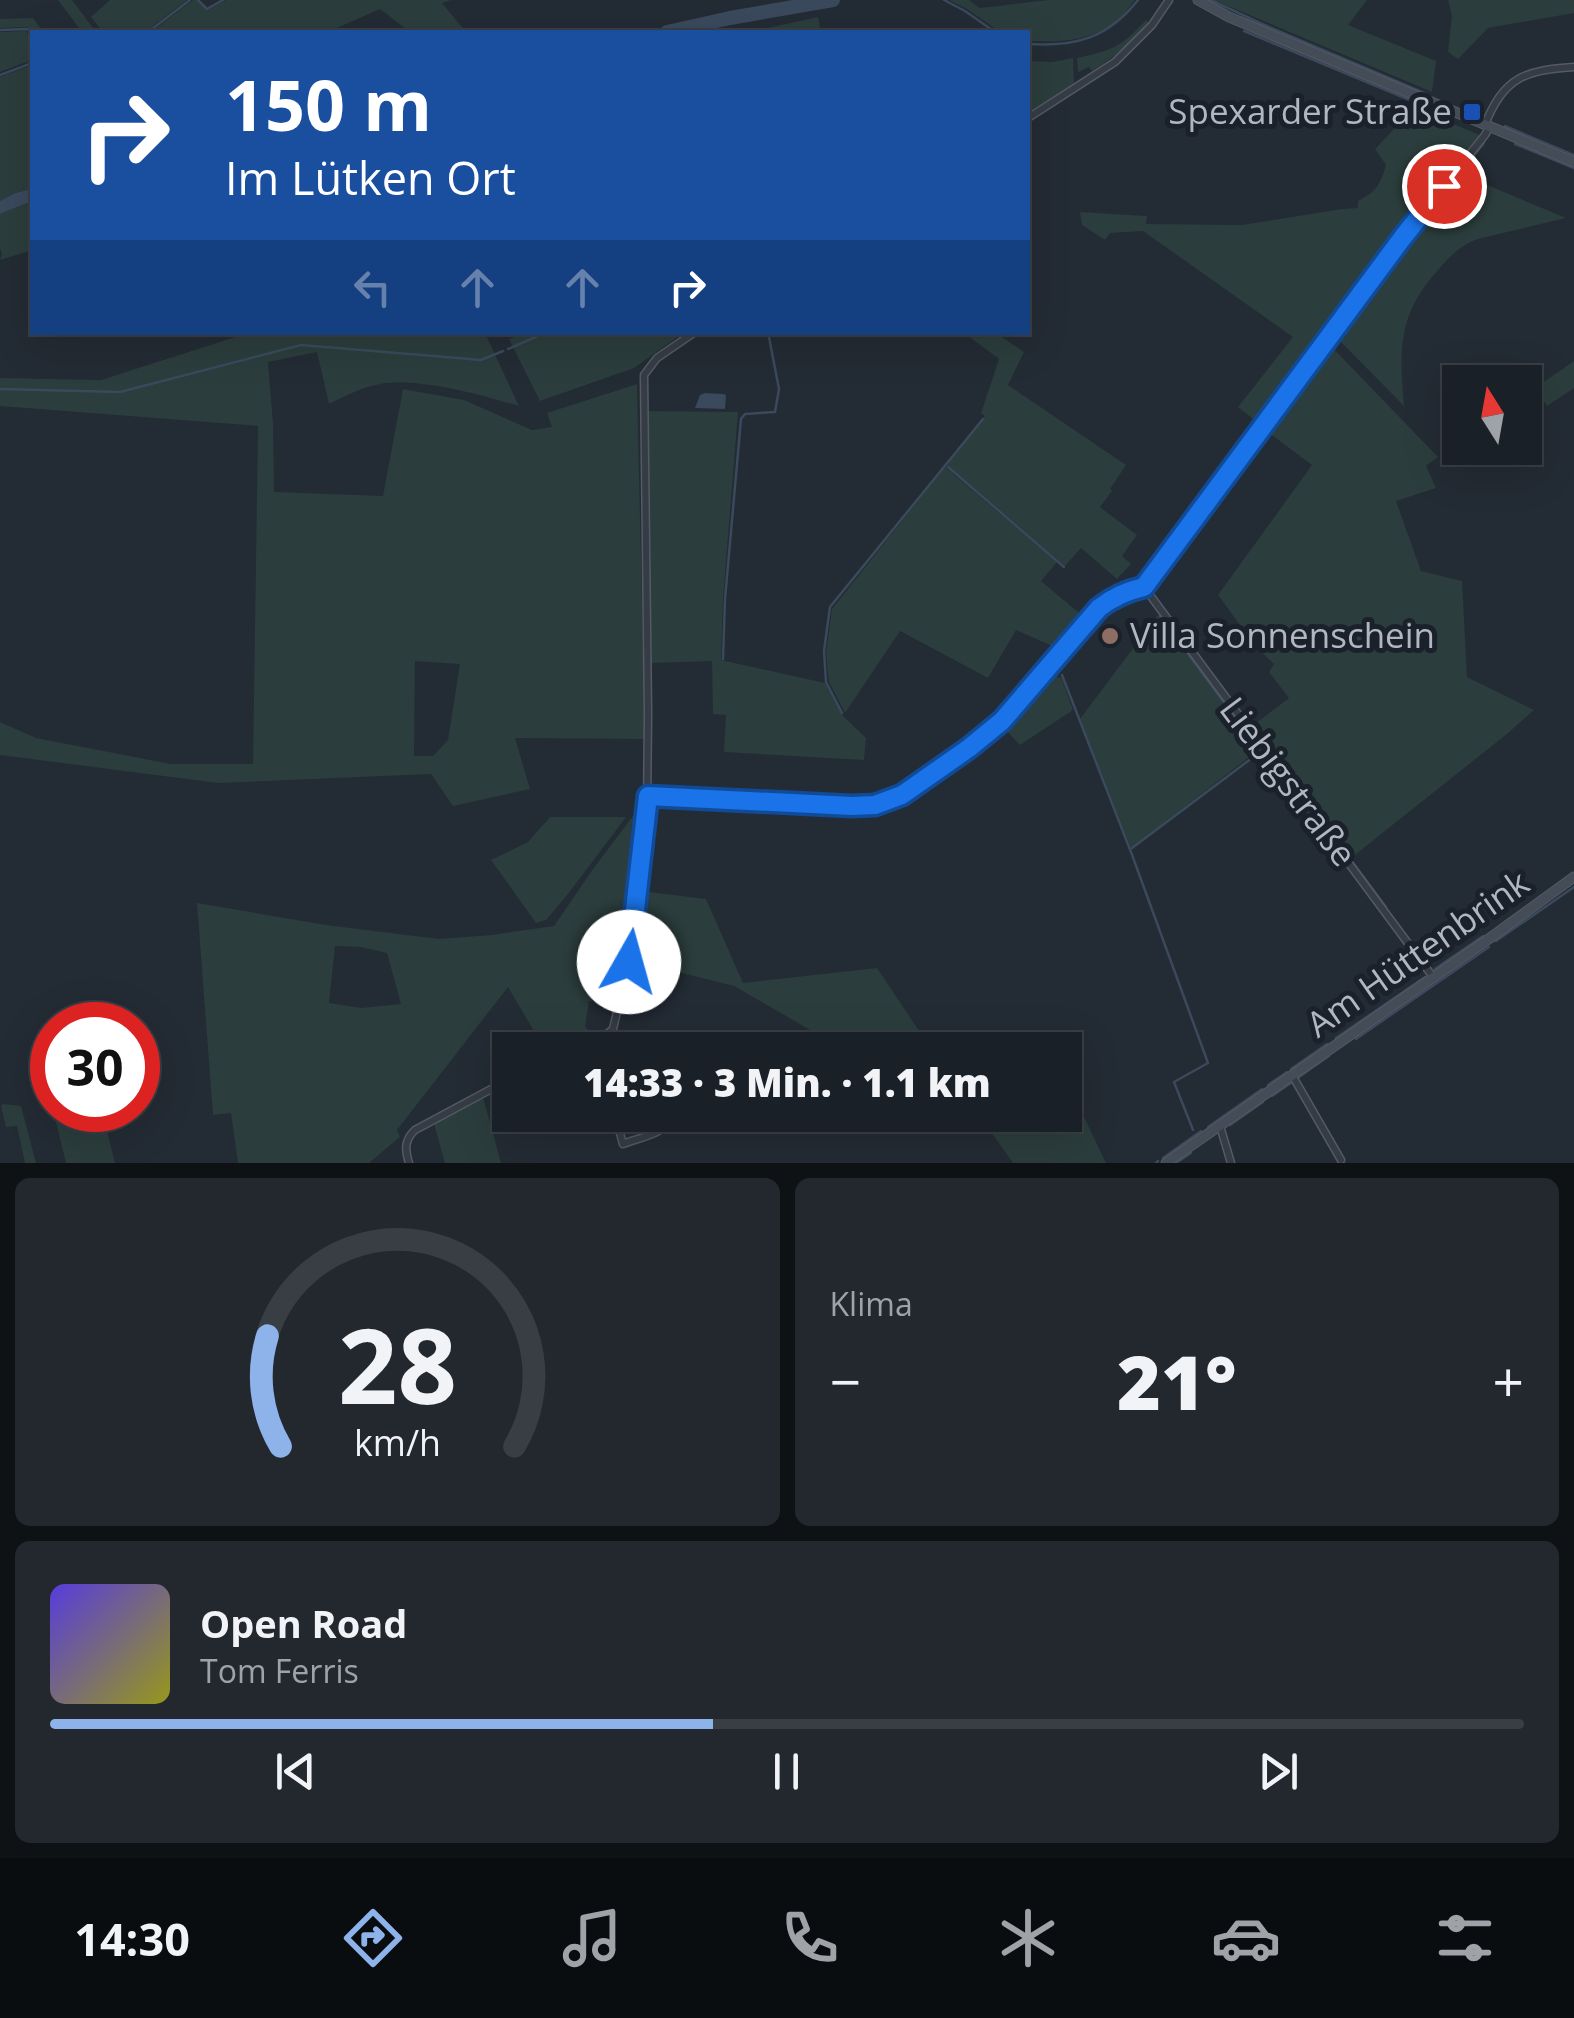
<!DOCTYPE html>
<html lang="de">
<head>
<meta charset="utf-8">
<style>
  :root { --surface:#1a2027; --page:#23282f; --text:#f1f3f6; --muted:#9fa3a7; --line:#383e44; --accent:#8db3ea }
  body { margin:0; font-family:"Open Sans",sans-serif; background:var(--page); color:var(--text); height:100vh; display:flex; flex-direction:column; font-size:38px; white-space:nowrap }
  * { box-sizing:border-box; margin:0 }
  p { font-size:32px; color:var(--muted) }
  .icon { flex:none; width:55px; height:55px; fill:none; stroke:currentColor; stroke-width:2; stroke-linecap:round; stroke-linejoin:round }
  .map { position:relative; height:1163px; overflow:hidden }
  .sheet { display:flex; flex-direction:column; gap:15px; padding:15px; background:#0e1215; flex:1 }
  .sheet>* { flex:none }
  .hud { position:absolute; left:30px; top:30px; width:1000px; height:305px; border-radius:0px; box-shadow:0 10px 40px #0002,0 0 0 2px var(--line); background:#1a4fa0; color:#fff; overflow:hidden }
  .needle { width:65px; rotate:349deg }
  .buttons { position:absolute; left:1442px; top:365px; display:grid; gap:20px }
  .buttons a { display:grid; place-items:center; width:100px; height:100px; border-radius:0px; background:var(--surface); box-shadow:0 10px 40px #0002,0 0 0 2px var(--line); font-size:50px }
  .speed { position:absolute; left:30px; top:1002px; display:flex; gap:20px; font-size:50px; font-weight:700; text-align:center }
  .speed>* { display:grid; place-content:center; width:130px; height:130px; border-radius:50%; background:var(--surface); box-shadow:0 10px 40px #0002,0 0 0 2px var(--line); line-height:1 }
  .speed .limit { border:15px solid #d22; background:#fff; color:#111 }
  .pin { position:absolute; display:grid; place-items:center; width:85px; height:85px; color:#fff; margin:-42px; border:5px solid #fff; border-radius:50%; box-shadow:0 2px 10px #0007 }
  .me { position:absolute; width:110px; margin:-55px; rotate:7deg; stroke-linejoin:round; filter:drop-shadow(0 0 8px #0008) }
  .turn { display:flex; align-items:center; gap:35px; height:210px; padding:0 30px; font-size:45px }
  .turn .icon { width:130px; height:130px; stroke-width:2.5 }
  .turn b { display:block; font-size:70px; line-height:85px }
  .lanes { display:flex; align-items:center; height:95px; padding:0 30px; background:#0003; justify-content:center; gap:50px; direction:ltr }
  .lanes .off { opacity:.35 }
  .big { font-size:75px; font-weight:800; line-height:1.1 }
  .sheet .tile { flex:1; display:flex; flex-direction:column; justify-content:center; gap:15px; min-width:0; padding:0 35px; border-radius:15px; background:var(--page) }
  .sheet .dial { align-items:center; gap:0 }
  .dial svg { height:260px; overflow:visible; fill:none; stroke:var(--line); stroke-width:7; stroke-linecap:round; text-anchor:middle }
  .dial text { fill:var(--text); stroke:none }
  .song { display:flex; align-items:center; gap:30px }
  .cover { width:120px; height:120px; border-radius:15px; background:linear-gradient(135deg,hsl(250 70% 55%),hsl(60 70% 35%)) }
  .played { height:10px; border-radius:5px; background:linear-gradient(90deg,var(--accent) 45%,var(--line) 45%) }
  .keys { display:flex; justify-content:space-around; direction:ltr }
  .heat { display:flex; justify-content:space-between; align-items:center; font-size:55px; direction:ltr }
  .sheet .tiles { flex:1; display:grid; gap:15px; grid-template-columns:1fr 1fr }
  .tile:last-child { grid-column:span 2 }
  .trip { position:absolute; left:492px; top:1032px; width:590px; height:100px; border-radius:0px; background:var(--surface); box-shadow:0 10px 40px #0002,0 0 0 2px var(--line); font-weight:800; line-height:100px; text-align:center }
  .tabs { display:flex; height:160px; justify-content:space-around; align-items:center; background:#0a0d10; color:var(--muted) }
  .tabs .icon { width:70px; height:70px }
  .tabs .selected { color:var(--accent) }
  .tabs b { font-size:45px; color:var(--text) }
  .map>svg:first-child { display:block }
  .green { fill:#2b3d3c; fill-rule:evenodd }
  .water { fill:#3a495c }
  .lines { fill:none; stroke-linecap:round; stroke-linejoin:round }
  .stream { stroke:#3a495c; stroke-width:2.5 }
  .river { stroke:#3a495c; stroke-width:14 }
  .street-casing { stroke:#535a63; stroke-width:9 }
  .secondary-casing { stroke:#535a63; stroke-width:11 }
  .street { stroke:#363c45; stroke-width:6 }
  .secondary { stroke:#444c58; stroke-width:9 }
  .route-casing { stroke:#114b97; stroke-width:25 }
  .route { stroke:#1a73e8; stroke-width:18 }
  .transit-dot { fill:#1a4fb4; stroke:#1b212a; stroke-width:4 }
  .education-dot { fill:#8d6e63; stroke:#1b212a; stroke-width:4 }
  .labels { text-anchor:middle; stroke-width:10; stroke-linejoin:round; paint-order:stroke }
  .poi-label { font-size:35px; fill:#b0b7c2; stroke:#1b212a; text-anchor:end }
  .street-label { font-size:35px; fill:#b0b7c2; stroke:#1b212a }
</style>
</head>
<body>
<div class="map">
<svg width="1574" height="1163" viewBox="0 0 1574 1163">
  <rect width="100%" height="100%" fill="#232b34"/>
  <g class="green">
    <polygon points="58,0 72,0 96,32 82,32"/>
    <polygon points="110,0 187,0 145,32 103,32 91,17"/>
    <polygon points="193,0 197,0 208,10 226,0 451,0 442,3 466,32 410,32 380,9 328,32 151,32"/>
    <path d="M949 0H969L980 8 1048 0H1135C1130 5 1125 14 1119 19 1092 42 1061 42 1028 41V32H1000L967 9Z"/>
    <polygon points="1214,0 1367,0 1348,25 1436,61 1432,92"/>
    <polygon points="1448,0 1574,0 1574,13 1488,28 1458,59 1448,52 1452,16"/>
    <polygon points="818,17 821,32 749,32"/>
    <polygon points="33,18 43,32 32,33 28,27 0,28 0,19"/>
    <path d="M1146 20 1149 23C1132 43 1114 57 1092 71L1089 67 1078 72 1077 58C1113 50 1121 47 1146 20Z"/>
    <polygon points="26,31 32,41 32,60 0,72 0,32"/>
    <polygon points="1073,58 1074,83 1028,113 1028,61 1052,62"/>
    <polygon points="32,65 32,189 15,193 0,201 0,77"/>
    <path d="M1414 108 1480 135 1420 210H1408L1409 218 1257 422 1238 407 1293 337 1143 231 1110 233 1105 240 1082 225 1080 212 1147 216 1146 224 1242 225 1342 209 1358 208V201C1376 192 1380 185 1386 165L1375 149Z"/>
    <path d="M1461 174 1566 218C1538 225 1510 231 1482 238 1464 242 1451 255 1439 269 1398 313 1399 350 1404 406L1336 337Z"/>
    <polygon points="32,201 32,250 0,260 2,254 0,249 0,214"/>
    <path d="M248 333H485L519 406C481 395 419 377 380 384 362 387 345 396 329 404L317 352 268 362 273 423 274 492 383 496 403 389 464 400 532 430 552 427 547 413 637 384 645 739 515 738 530 789 453 806 431 774 218 783 0 755V722L36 738 171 764H253L258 426 0 406V378L101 380ZM415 661 460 664 448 740 433 756H414Z"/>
    <polygon points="525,333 525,332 683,333 634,368 540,401 509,339"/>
    <polygon points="964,333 996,333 1024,352 1008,385 1126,465 1110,489 1112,491 1100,507 1137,535 1122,556 1131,564 1117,579 1081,548 1065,566 947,465 985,416 981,413 999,359"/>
    <polygon points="1329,344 1438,457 1426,466 1436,488 1396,501 1421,571 1462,581 1467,677 1534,710 1507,734 1351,858 1252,726 1289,698 1269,672 1274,664 1256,647 1218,595 1312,465 1265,430"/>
    <polygon points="1574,361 1574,388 1547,406 1535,388"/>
    <polygon points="648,411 738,412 723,599 721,660 825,683 843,716 866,738 864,760 724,752 726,715 713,714 712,661 651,663"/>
    <polygon points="945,467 1057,562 1041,581 1084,617 1059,649 1016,630 988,678 900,631 845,713 829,682 826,653 832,609"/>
    <polygon points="1158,615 1257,751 1131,848 1080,719"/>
    <polygon points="1054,668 1058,678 1061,677 1073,710 1020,745 1004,728"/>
    <path d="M633 816H640L623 964 615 1004 589 1001 585 1027 596 1037 560 1050H545L508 987 397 1130 400 1137 369 1163H238L231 1113 213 1115 197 903 326 925 439 939 491 935 554 926 593 869ZM335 946 361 947 387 953 401 1004 361 1008 329 1003Z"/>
    <polygon points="550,817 626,817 568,894 546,920 536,923 491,860 528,842"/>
    <polygon points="641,891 706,899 743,983 877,968 932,1050 845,1050 734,986 633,961"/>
    <polygon points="976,1039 1049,1043 1053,1050 941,1050 935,1040"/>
    <polygon points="1065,1077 1106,1163 1013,1163 979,1115 1065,1115"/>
    <polygon points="483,1097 501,1163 445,1163 434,1124"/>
    <polygon points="3,1104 21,1106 36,1163 25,1163 17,1126 6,1127 1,1106"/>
    <polygon points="53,1110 102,1111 115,1163 66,1163"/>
  </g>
  <g class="water">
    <path d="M1412 168C1434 177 1434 190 1412 200L1407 196V177Z"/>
    <polygon points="32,189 32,201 0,214 0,201 15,193"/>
    <polygon points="705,393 723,394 726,395 725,409 695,408 700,395"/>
  </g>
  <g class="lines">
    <g class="stream">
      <polyline points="198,0 207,9 223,0"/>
      <polyline points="804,0 805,5"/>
      <polyline points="944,0 965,11 995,32"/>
      <polyline points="1211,0 1260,23 1429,95"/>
      <polyline points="0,30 28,29 32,36"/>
      <polyline points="1244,31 1429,108"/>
      <polyline points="148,32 190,0"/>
      <path d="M1028 44C1076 47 1108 38 1138 0"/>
      <polyline points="0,75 32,63"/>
      <polyline points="1505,126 1574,155"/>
      <polyline points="1515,144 1574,168"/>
      <polyline points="1459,174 1484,143"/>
      <polyline points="1334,335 1444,193"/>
      <polyline points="508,349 547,332"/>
      <polyline points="0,389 120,392 301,345 481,360 503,351"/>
      <polyline points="1259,422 1412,217"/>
      <polyline points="948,467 1064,567"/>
      <polyline points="723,659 725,599 741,419 745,414 775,412 779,389 768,332"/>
      <polyline points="1062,675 1131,852 1208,1063 1174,1082 1193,1130"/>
      <polyline points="842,713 826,682 824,651 830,607 983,419"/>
      <polyline points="1004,726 1052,668"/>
      <polyline points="1256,732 1386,907"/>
      <polyline points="1132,848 1260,752 1160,616"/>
      <polyline points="1496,941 1574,887"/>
      <polyline points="626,949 641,818"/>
      <polyline points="1435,969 1483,936"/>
      <polyline points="1336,1038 1425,977"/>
      <polyline points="1356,1039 1489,947"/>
      <polyline points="1291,1069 1327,1044"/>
      <polyline points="1299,1077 1329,1056"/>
      <polyline points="1268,1085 1287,1072"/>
      <polyline points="1272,1096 1291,1083"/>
      <polyline points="1230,1125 1263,1102"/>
      <polyline points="1208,1127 1262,1089"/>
      <polyline points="1163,1158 1201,1131"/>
      <polyline points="1156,1163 1158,1161"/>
      <polyline points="1176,1163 1191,1153"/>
    </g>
    <polyline class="river" points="667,32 730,18 833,0"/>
    <g class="street-casing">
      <g id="street">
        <polyline points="1028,118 1115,62 1152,25 1169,0"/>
        <path d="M1485 125C1503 77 1526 70 1574 67"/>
        <polyline points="1144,587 1433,977"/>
        <path d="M648 796 852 806 875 805 902 795 969 747 1002 721 1099 608C1113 598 1126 591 1144 587L1403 237 1485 135 1490 126"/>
        <polyline points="573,1050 597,1042 613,1029 629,961 647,813 648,714 644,375 657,358 695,332"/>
        <polyline points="1292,1075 1341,1160"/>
        <path d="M615 1115 623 1144C641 1137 666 1134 674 1115"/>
        <polyline points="1220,1126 1231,1163"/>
        <path d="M409 1163C405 1150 404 1140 415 1130L510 1079"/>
      </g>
    </g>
    <g class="secondary-casing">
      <g id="secondary">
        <polyline points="1198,0 1229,17 1574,162"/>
        <polyline points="1166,1163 1490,938 1574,877"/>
      </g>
    </g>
    <use href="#street" class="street"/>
    <use href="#secondary" class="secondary"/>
  </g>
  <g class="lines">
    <g class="route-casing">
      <path id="route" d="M629 962 648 796 852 806 875 805 902 795 969 748 1002 721 1099 608C1113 597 1126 591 1144 587L1403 237 1444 186"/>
    </g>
    <use href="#route" class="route"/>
  </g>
  <rect class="transit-dot" x="1462" y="102" width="20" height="20" rx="5"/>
  <circle class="education-dot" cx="1110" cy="636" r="10"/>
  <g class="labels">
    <g class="poi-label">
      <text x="1452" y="124">Spexarder Straße</text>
      <text x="1130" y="648" text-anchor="start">Villa Sonnenschein</text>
    </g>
    <g class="street-label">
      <text transform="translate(1288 782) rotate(53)" y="12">Liebigstraße</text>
      <text transform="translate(1418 954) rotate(-35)" y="12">Am Hüttenbrink</text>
    </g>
  </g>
</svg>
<div class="buttons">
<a><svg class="needle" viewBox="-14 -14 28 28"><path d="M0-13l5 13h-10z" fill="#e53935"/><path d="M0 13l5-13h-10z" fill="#9fa3a7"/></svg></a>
</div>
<div class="speed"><div class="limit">30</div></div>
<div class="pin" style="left:1444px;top:186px;background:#d93025"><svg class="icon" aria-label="arrive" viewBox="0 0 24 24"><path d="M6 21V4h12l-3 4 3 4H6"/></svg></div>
<svg class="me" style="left:629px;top:962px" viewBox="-20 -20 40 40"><circle r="19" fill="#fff"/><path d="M0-13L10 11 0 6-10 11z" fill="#1a73e8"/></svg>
<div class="trip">14:33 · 3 Min. · 1.1 km</div>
<div class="hud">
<div class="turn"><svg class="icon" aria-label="right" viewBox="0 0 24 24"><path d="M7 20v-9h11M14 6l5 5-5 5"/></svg><div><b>150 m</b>Im Lütken Ort</div></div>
<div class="lanes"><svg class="icon off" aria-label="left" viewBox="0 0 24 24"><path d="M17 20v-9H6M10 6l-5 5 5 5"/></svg><svg class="icon off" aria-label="ahead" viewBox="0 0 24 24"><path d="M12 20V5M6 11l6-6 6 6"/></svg><svg class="icon off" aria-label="ahead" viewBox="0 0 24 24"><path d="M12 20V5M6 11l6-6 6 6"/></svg><svg class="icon" aria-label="right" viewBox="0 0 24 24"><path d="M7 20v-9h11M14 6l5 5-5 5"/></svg></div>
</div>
</div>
<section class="sheet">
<div class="tiles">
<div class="tile dial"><svg viewBox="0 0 100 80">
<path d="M14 69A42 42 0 1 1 86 69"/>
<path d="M14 69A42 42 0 0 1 10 35" stroke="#8db3ea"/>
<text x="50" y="56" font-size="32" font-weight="700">28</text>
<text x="50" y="72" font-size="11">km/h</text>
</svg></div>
<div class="tile"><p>Klima</p>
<div class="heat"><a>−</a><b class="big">21°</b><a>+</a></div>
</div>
<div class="tile">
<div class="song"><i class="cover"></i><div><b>Open Road</b><p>Tom Ferris</p></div></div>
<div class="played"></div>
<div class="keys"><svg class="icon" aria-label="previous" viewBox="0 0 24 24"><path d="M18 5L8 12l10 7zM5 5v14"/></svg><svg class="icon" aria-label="pause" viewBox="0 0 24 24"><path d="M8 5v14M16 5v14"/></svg><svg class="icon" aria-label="next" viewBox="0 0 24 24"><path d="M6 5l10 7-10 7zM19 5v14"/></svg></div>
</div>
</div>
</section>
<nav class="tabs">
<b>14:30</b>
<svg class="icon selected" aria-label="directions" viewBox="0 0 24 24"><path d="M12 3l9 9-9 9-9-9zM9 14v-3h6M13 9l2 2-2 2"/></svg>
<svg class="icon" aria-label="music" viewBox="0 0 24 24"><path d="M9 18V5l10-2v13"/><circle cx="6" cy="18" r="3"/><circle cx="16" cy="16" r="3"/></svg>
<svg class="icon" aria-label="phone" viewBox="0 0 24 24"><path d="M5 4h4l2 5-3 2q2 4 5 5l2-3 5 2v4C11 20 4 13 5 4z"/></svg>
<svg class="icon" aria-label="climate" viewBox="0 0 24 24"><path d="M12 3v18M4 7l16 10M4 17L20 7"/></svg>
<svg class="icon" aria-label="car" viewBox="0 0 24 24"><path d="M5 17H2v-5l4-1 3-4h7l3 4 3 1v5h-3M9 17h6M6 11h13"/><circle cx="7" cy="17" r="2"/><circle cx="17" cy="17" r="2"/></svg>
<svg class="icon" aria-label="filters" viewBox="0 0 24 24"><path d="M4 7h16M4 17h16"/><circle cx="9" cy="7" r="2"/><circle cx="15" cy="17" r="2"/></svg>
</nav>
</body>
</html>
